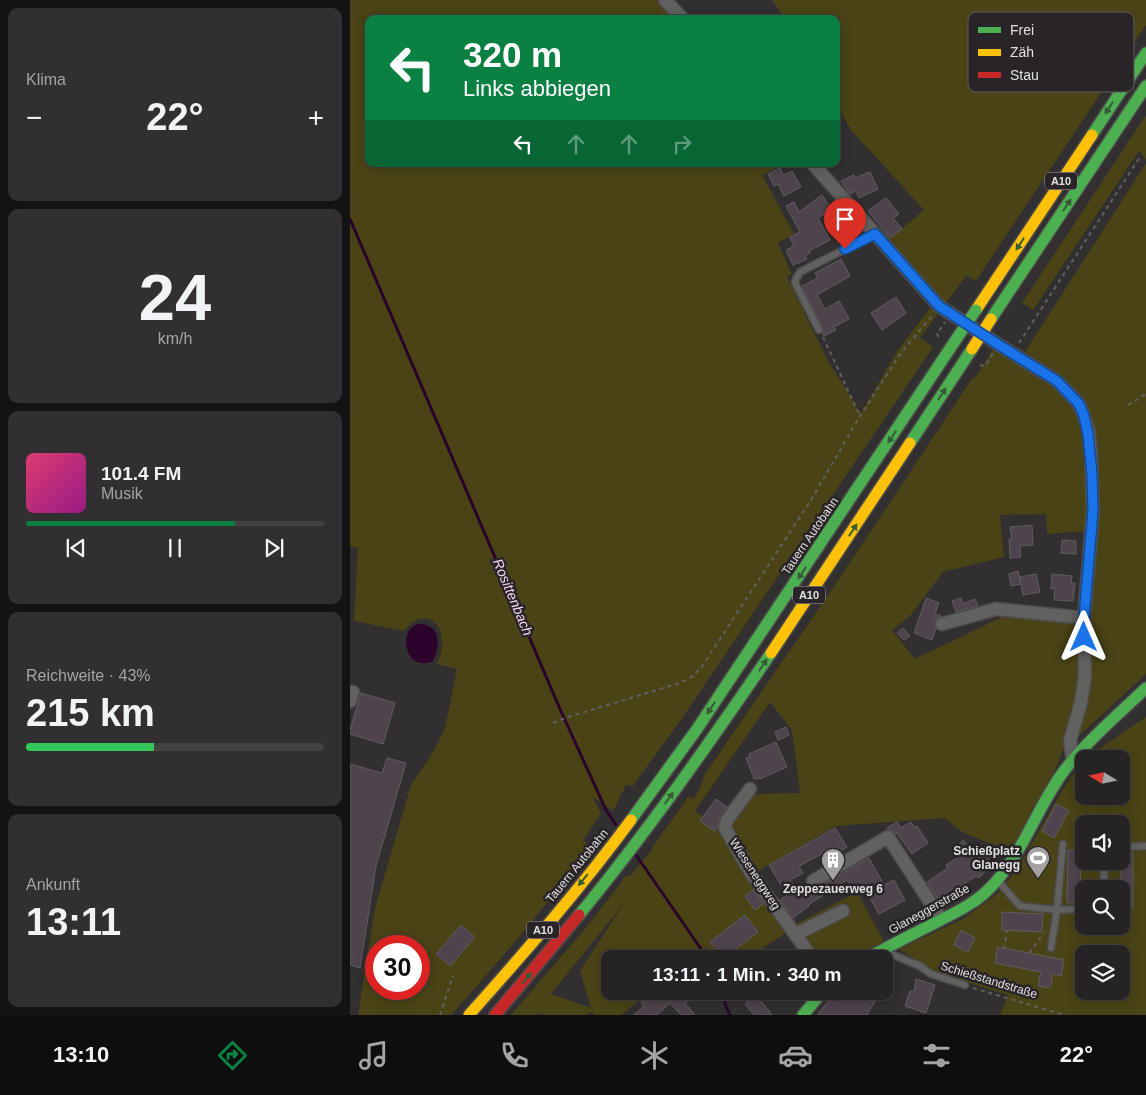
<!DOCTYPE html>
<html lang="de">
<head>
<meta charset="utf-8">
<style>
  :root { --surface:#252324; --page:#312f31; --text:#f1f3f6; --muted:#a3a4a6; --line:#424041; --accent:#0b8043 }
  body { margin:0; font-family:Helvetica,sans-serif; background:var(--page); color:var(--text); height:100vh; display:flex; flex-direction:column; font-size:19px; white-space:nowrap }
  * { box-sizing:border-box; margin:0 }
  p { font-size:16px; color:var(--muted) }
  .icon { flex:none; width:28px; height:28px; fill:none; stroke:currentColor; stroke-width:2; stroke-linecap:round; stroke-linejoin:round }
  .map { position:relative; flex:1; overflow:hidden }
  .panel { display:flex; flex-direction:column; gap:8px; padding:8px; background:#141314; width:350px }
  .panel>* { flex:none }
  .guide { position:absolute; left:15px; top:15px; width:475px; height:152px; border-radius:10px; box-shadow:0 2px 12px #0003,0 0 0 1px var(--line); background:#0b8043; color:#fff; overflow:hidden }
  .needle { width:32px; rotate:280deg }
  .fabs { position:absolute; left:725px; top:750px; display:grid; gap:10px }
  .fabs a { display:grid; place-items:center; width:55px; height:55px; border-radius:10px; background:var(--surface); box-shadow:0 2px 12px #0003,0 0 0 1px var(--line); font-size:25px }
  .speed { position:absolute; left:15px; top:935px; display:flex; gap:10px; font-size:25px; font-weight:700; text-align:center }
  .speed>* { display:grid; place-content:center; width:65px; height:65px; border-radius:50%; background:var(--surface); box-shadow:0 2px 12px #0003,0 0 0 1px var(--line); line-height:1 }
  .speed .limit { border:8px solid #d22; background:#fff; color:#111 }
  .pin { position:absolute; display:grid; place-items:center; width:42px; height:42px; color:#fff; margin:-51px -21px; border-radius:50% 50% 50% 0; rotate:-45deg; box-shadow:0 0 5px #0007 }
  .pin .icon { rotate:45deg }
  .me { position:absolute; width:55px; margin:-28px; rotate:0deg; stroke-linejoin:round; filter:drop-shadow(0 0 4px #0008) }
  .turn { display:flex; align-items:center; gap:18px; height:105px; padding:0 15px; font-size:22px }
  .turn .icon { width:65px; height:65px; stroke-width:2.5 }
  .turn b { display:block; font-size:35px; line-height:42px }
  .lanes { display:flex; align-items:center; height:48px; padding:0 15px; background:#0003; justify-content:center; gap:25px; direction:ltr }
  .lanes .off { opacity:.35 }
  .big { font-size:38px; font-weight:700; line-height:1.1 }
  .panel .widget { flex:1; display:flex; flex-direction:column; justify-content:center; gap:8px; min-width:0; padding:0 18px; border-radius:10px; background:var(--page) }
  .panel .dial { align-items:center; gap:0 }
  .dial b { font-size:65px; line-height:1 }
  .song { display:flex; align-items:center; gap:15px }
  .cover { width:60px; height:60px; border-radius:8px; background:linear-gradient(135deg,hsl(340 70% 55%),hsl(310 70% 35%)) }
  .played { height:5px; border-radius:2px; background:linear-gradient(90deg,var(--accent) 70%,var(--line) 70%) }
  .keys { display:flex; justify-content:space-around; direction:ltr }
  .heat { display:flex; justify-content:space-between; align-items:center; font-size:28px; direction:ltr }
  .charge { height:8px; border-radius:4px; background:linear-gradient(90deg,#34c759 43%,var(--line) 0) }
  .trip { position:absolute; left:251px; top:950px; width:292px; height:50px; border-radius:10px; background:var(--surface); box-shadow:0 2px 12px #0003,0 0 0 1px var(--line); font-weight:700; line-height:50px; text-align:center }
  .tab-bar { display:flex; height:80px; justify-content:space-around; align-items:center; background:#0f0e0e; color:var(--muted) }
  .tab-bar .icon { width:35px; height:35px }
  .tab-bar .active { color:var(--accent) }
  .tab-bar b { font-size:22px; color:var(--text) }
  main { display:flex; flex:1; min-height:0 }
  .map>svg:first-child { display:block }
  .green { fill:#494316; fill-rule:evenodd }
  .water { fill:#2c042b }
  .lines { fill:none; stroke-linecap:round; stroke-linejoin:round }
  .stream { stroke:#2c042b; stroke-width:3 }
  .building { fill:#4f434d; stroke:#5f5e5f }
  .lane-casing { stroke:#4d4b4c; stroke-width:9 }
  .street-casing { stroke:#4d4b4c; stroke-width:15 }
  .fast-casing { stroke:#4d4b4c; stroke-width:14 }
  .slow-casing { stroke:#4d4b4c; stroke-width:14 }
  .jam-casing { stroke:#4d4b4c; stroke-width:14 }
  .path { stroke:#616161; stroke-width:2; stroke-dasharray:4 4; stroke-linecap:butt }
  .lane { stroke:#616160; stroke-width:6 }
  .street { stroke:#616160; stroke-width:12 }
  .fast { stroke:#4caf50; stroke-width:11 }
  .slow { stroke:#ffc107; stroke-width:11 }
  .jam { stroke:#c62828; stroke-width:11 }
  .fast-bridge-casing { stroke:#4d4b4c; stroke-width:14; stroke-linecap:butt }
  .slow-bridge-casing { stroke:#4d4b4c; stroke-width:14; stroke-linecap:butt }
  .fast-bridge { stroke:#4caf50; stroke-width:11 }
  .slow-bridge { stroke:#ffc107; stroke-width:11 }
  .oneway { fill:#365c37 }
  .route-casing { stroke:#114b97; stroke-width:12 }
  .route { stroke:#1a73e8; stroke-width:9 }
  .labels { text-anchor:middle; stroke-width:5; stroke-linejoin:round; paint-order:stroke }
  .shield { fill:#282427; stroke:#aba8aa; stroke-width:1 }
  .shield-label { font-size:11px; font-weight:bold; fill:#e3e0e2 }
  .street-label { font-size:12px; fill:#e3e0e2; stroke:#282427 }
  .poi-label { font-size:12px; font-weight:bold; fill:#e3e0e2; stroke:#282427; text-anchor:end }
  .water-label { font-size:14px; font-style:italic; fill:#f7d7f3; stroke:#282427 }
  .key { fill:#282427; stroke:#605c5f; stroke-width:1 }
  .key-label { font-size:14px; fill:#e3e0e2 }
</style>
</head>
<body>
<main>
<section class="panel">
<div class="widget"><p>Klima</p>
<div class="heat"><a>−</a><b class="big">22°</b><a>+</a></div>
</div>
<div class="widget dial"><b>24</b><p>km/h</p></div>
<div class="widget">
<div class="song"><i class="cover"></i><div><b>101.4 FM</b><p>Musik</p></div></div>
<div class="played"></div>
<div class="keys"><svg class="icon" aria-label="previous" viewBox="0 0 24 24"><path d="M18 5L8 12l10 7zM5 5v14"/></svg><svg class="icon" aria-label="pause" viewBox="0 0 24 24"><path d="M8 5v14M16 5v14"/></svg><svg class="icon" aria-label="next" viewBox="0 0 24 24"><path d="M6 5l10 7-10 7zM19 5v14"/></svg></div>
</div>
<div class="widget"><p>Reichweite · 43%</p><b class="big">215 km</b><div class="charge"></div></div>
<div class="widget"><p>Ankunft</p><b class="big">13:11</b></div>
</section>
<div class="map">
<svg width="796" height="1015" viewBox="0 0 796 1015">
  <rect width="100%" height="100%" fill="#312f30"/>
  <g class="green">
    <path d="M0 0H307L324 19H19V164H434L412 175 444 234 428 243 442 274 437 277 477 359 511 413 548 350 588 298 537 241 574 210 501 130 486 103V19H435L422 0H796V25L626 281 616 276 570 338 583 347 333 717 283 786 276 785 263 811 243 797 251 814 233 840 241 848C196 905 150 961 101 1015H8L25 908 61 785 79 759 95 728 107 669 86 664C104 635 80 599 54 631L4 621 8 548 0 546ZM26 946H69V989H26Z"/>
    <polygon points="796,115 796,160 789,151 683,310 672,303"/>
    <polygon points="796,163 796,674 727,738 739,616 747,502 731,402 716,381 675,352"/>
    <path d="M644 348 704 386 719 401 727 413 732 426 737 458V531L697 534 696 514 650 515 654 557 593 572 560 616 542 630 565 659 656 615 729 621V678L724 709 712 754 699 783 661 852 612 832 595 818 486 826 399 876 439 931 396 959H366L356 947 341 959H260V991H301L271 1015H244L242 1011 237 1015H195L186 1013 187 1015H161L234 930 267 888 275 876 281 875 301 851 303 846 339 796 343 799 349 790 355 774 487 582 623 377 625 378ZM420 702 442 730 450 793 401 794 371 830 345 811ZM274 903 230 971 241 1008 201 994Z"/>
    <path d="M796 717V1015H650L658 995 586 973 549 949 613 919 646 895 667 869 708 798 723 774 734 763V796H771V759H737L740 755ZM734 824H771V861H734ZM734 889H771V926H734ZM734 954H771V991H734Z"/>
    <polygon points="507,892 534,941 503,959 467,959 444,925"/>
  </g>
  <path class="water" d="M74 624C77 626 79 626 82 628 91 636 88 651 83 661 55 673 48 631 66 625 67 624 72 624 74 624Z"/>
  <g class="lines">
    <g class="stream">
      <polyline points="0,219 210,709 256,810 266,825"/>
      <polyline points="286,855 358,959"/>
      <polyline points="372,991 375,1004 380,1015"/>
    </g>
  </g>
  <g class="building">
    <polygon points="430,168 433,175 442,171 451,187 434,196 428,184 424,186 418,174"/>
    <polygon points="520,172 528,189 509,198 506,191 500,194 491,181 504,175 505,178"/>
    <polygon points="472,195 481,209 468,218 480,240 459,251 460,253 455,255 457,259 443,265 436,250 444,246 440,237 450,232 436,206 444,202 449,212"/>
    <polygon points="536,198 549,214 543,218 552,229 540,238 518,211"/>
    <polygon points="491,259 500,276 467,295 475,309 489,301 499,319 484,327 486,330 474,336 473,333 473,328 452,286 468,278 465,273"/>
    <polygon points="546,297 556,313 532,330 521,313"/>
    <polygon points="682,525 683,545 670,546 671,557 660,558 659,539 662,539 660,527"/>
    <polygon points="712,540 726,541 726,554 711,553"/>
    <polygon points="668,571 671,584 661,586 659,574"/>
    <polygon points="686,574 690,592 673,595 670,577"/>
    <polygon points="702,574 722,576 721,583 725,583 723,601 704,600 705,588 701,589"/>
    <polygon points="576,598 589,603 585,614 591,616 587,618 584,622 584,626 586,629 582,640 564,633"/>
    <polygon points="611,598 613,604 625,599 628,606 606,612 602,601"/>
    <polygon points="553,628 560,636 554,640 547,633"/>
    <polygon points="11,693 45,703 33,744 0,734 0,730"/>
    <polygon points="436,727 439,735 428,740 425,732"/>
    <polygon points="426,742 437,767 410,779 408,778 404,779 396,758 400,757 399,754"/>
    <polygon points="37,758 56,763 26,866 10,968 0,965 0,764 32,773"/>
    <polygon points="366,799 377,807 370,815 367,827 364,831 350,821"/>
    <polygon points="706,804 719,811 704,838 692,831"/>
    <polygon points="547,822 551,828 561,822 565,828 567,826 578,843 562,854 547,833 546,834 542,830 537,828"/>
    <polygon points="485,828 497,847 475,860 472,854 449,866 453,873 440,880 451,895 461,889 467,888 519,858 534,885 544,880 555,900 529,914 512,884 502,889 497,880 458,905 459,906 443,918 430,900 437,895 419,865"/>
    <polygon points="613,840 622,849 624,847 643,863 629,878 626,876 606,889 605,887 588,899 577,882 598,868 596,865 612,855 605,849"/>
    <polygon points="718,850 731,850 730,903 717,903"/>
    <rect x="771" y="853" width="12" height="55"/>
    <polygon points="404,890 413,904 405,910 395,896"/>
    <polygon points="652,912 693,914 692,932 652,930"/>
    <polygon points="395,915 408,932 373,959 360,942"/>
    <polygon points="111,925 125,937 100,966 86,954"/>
    <polygon points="611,930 625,938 618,952 604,945"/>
    <polygon points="648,947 714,960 711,976 703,974 700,988 688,986 691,972 645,963"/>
    <polygon points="566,979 585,985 576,1013 555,1006 560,991 564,992"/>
    <polygon points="317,991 337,991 342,998 335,1003 345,1015 331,1015 320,1003 307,1015 284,1015 294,1006 291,1003 302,993 307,999"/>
    <polygon points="495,991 528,991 525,1001 517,1015 467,1015 481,998 488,1004"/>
    <polygon points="405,996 411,1003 412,1002 422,1015 404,1015 395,1004"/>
  </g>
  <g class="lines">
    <g class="lane-casing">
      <g id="lane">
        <polyline points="469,330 445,283 446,279 450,272 525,234"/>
        <polyline points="771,847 796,846"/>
        <polyline points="754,861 754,889"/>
        <polyline points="648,881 670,906 707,910 713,844"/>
        <polyline points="701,948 707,910 734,909"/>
        <polyline points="536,952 570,966 581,974 615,985"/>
      </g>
    </g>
    <g class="street-casing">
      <g id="street">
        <polyline points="315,0 333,19"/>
        <polyline points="463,164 589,306 649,345 707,381 729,404 734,416 739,433 741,453 743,511 734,618 735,676 731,702 720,741 723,760"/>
        <polyline points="592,624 646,609 734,618"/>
        <polyline points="0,701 3,692"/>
        <polyline points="400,789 377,820 375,828 401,873 463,959"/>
        <polyline points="463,881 538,837 591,919"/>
        <polyline points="446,934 493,911"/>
      </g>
    </g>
    <g class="fast-casing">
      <g id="fast">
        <polyline points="742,135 796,53"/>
        <polyline points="641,319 796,86"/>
        <polyline points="560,443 622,349"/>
        <polyline points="281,820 347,729 607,338"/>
        <path d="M229 915C298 831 360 742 421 653"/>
        <path d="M516 959C539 946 563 934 587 922 604 913 624 904 638 890 671 858 685 812 711 775 735 742 767 716 796 688"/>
        <polyline points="453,1015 473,991"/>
      </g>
    </g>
    <g class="slow-casing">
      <g id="slow">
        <polyline points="626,310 742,135"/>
        <polyline points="421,653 560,443"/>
        <path d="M119 1015C175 952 231 888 281 820"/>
      </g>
    </g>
    <g class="jam-casing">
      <polyline id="jam" points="145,1015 229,915"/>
    </g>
    <g class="path">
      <polyline points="473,337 510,416"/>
      <polyline points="589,337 587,334 595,322"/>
      <polyline points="669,343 790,157"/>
      <polyline points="630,365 635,366 643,353"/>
      <polyline points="778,405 796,394"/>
      <polyline points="203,723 218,717 330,683 343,676 351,668 461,500 510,416 551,353 582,316"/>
      <polyline points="654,949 657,930"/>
      <polyline points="679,953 694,933"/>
      <polyline points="623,988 714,1015"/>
      <polyline points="90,1015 103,976"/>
    </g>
    <use href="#lane" class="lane"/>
    <use href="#street" class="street"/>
    <use href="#fast" class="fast"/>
    <use href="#slow" class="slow"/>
    <use href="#jam" class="jam"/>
    <g class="fast-bridge-casing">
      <polyline id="fast-bridge" points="607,338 626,310"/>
    </g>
    <g class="slow-bridge-casing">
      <polyline id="slow-bridge" points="622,349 641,319"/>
    </g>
    <use href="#fast-bridge" class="fast-bridge"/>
    <use href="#slow-bridge" class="slow-bridge"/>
  </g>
  <defs><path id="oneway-solid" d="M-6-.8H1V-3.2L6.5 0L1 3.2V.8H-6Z" transform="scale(1.25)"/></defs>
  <g class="oneway">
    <use href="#oneway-solid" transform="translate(759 108) rotate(123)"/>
    <use href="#oneway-solid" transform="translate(717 205) rotate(-56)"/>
    <use href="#oneway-solid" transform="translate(670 244) rotate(123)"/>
    <use href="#oneway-solid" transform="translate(592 394) rotate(-57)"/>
    <use href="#oneway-solid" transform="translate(542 437) rotate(124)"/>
    <use href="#oneway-solid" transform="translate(503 530) rotate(-57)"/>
    <use href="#oneway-solid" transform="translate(452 573) rotate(124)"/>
    <use href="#oneway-solid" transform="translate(413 665) rotate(-56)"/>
    <use href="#oneway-solid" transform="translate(361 708) rotate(124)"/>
    <use href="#oneway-solid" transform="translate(319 798) rotate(-54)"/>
    <use href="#oneway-solid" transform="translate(233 880) rotate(129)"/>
    <use href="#oneway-solid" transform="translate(177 978) rotate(-49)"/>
  </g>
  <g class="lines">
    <g class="route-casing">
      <polyline id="route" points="495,249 525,234 589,306 649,345 707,381 729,404 734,416 738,434 742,474 743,511 734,618 734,637"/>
    </g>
    <use href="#route" class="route"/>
  </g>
  <defs>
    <g id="stadium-pin" transform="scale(1.25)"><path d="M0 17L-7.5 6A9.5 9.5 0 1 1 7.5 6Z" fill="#a5a2a4" stroke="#282427"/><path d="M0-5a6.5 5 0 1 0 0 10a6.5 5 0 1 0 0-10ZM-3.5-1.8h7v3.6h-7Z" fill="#fff"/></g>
    <g id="building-pin" transform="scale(1.25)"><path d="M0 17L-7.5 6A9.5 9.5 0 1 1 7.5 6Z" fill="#a5a2a4" stroke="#282427"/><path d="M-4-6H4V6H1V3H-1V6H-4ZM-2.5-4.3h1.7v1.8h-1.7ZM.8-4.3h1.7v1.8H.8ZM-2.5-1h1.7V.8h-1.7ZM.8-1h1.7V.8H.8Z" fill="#fff"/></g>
  </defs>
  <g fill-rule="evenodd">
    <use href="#stadium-pin" x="688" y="858"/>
    <use href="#building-pin" x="483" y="860"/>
  </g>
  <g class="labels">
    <g class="shield">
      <rect x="695" y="172.5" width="32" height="17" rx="4"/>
      <rect x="443" y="586.5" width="32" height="17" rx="4"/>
      <rect x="177" y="921.5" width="32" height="17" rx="4"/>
    </g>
    <g class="shield-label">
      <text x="711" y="185">A10</text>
      <text x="459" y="599">A10</text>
      <text x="193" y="934">A10</text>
    </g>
    <g class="street-label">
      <text transform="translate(460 536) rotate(-56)" y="4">Tauern Autobahn</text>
      <text transform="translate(227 866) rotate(-51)" y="4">Tauern Autobahn</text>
      <text transform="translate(405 874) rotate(57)" y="4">Wieseneggweg</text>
      <text transform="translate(579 909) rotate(-29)" y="4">Glaneggerstraße</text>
      <text transform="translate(639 980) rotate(17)" y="4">Schießstandstraße</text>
    </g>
    <g class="poi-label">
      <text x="670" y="855">Schießplatz<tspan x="670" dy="14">Glanegg</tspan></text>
      <text x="483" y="893" text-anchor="middle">Zeppezauerweg 6</text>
    </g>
    <g class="water-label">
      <text transform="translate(163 597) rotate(67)" y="5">Rosittenbach</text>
    </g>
  </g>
  <rect x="618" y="12" width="166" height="80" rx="8" class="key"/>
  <rect x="628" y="27" width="23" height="6" fill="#4caf50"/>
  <rect x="628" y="49" width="23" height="7" fill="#ffc107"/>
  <rect x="628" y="72" width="23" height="6" fill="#c62828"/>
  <g class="key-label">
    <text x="660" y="35">Frei</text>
    <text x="660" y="57">Zäh</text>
    <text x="660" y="80">Stau</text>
  </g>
</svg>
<div class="fabs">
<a><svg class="needle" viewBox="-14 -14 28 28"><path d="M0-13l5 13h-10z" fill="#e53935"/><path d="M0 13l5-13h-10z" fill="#a3a4a6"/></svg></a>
<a><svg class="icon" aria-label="sound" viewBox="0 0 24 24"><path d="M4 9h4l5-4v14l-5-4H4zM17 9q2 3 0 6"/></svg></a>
<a><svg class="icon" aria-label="search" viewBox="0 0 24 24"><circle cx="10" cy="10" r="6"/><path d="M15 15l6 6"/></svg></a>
<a><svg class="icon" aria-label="layers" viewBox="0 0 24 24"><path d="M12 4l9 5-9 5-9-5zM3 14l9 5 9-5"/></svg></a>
</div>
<div class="speed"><div class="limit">30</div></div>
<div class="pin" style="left:495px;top:249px;background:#d93025"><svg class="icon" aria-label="arrive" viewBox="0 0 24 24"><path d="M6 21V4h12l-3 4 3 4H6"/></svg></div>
<svg class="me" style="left:734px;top:637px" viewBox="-20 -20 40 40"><path d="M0-17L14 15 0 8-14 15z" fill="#1a73e8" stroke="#fff" stroke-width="4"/></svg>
<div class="trip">13:11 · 1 Min. · 340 m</div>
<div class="guide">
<div class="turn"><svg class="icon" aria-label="left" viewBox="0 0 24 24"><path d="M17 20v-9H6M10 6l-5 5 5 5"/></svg><div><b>320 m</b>Links abbiegen</div></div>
<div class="lanes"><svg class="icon" aria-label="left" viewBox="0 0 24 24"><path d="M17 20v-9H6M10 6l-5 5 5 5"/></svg><svg class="icon off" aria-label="ahead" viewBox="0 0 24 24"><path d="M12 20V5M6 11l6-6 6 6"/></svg><svg class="icon off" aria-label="ahead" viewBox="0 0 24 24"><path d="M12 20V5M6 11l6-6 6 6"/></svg><svg class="icon off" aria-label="right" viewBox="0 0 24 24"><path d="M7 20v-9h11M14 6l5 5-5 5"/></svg></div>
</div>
</div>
</main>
<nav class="tab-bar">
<b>13:10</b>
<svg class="icon active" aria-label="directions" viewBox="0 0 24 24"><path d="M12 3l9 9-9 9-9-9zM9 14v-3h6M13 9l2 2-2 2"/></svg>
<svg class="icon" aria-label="music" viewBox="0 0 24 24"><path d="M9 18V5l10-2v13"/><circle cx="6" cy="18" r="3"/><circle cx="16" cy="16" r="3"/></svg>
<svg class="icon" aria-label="phone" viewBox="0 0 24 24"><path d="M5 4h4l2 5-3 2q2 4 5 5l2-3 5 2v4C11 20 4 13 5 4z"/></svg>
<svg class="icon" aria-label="climate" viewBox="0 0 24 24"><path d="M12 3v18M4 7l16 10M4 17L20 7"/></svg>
<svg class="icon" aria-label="car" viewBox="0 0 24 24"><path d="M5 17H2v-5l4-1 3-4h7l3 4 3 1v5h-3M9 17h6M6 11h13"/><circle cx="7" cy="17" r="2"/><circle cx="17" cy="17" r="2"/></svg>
<svg class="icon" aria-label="filters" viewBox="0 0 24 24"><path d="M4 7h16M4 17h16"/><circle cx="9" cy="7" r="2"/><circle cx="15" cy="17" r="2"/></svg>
<b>22°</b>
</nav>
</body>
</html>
